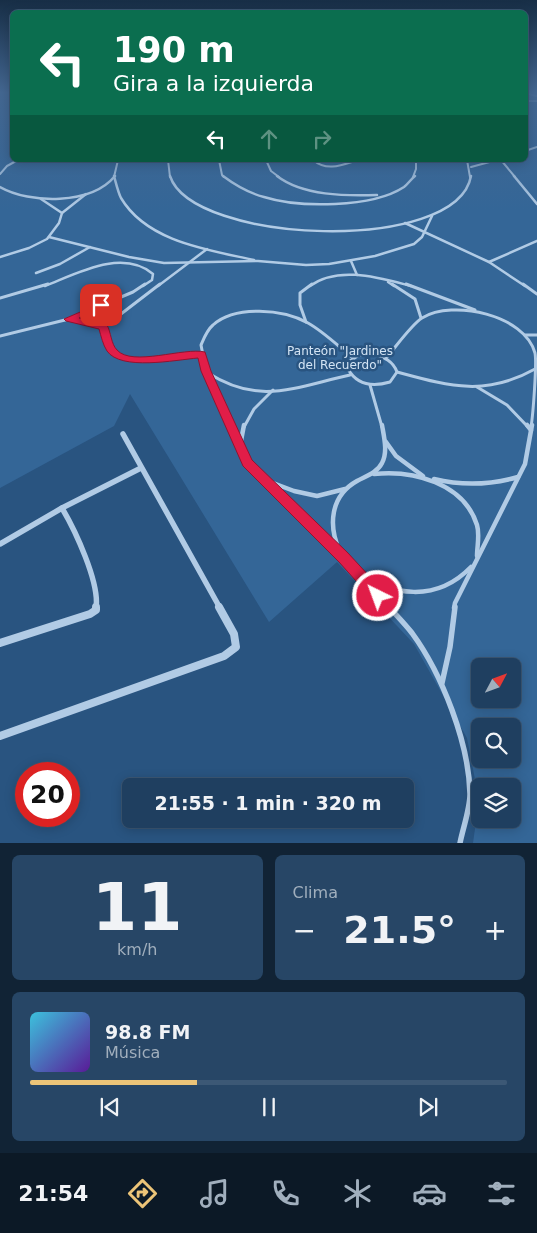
<!DOCTYPE html>
<html lang="es">
<head>
<meta charset="utf-8">
<style>
  :root { --surface:#1f3f60; --page:#274666; --text:#f1f3f6; --muted:#a1afbd; --line:#3c5875; --accent:#ecc478 }
  body { margin:0; font-family:"DejaVu Sans",sans-serif; background:var(--page); color:var(--text); height:100vh; display:flex; flex-direction:column; font-size:19px; white-space:nowrap }
  * { box-sizing:border-box; margin:0 }
  p { font-size:16px; color:var(--muted) }
  .icon { flex:none; width:28px; height:28px; fill:none; stroke:currentColor; stroke-width:2; stroke-linecap:round; stroke-linejoin:round }
  .map { position:relative; height:843px; overflow:hidden }
  .drawer { display:flex; flex-direction:column; gap:12px; padding:12px; background:#112335; flex:1 }
  .drawer>* { flex:none }
  .hud { position:absolute; left:10px; top:10px; width:518px; height:152px; border-radius:8px; box-shadow:0 2px 12px #0003,0 0 0 1px var(--line); background:#0b6e4f; color:#fff; overflow:hidden }
  .needle { width:32px; rotate:49deg }
  .buttons { position:absolute; left:471px; top:658px; display:grid; gap:10px }
  .buttons a { display:grid; place-items:center; width:50px; height:50px; border-radius:8px; background:var(--surface); box-shadow:0 2px 12px #0003,0 0 0 1px var(--line); font-size:25px }
  .speed { position:absolute; left:15px; top:762px; display:flex; gap:10px; font-size:25px; font-weight:700; text-align:center }
  .speed>* { display:grid; place-content:center; width:65px; height:65px; border-radius:50%; background:var(--surface); box-shadow:0 2px 12px #0003,0 0 0 1px var(--line); line-height:1 }
  .speed .limit { border:8px solid #d22; background:#fff; color:#111 }
  .pin { position:absolute; display:grid; place-items:center; width:42px; height:42px; color:#fff; margin:-21px; border-radius:10px; box-shadow:0 2px 8px #0006 }
  .me { position:absolute; width:55px; margin:-28px; rotate:318deg; stroke-linejoin:round; filter:drop-shadow(0 0 4px #0008) }
  .turn { display:flex; align-items:center; gap:18px; height:105px; padding:0 20px; font-size:22px }
  .turn .icon { width:65px; height:65px; stroke-width:2.5 }
  .turn b { display:block; font-size:35px; line-height:42px }
  .lanes { display:flex; align-items:center; height:48px; padding:0 20px; background:#0003; justify-content:center; gap:25px; direction:ltr }
  .lanes .off { opacity:.35 }
  .big { font-size:38px; font-weight:600; line-height:1.1 }
  .drawer .tile { flex:1; display:flex; flex-direction:column; justify-content:center; gap:8px; min-width:0; padding:0 18px; border-radius:8px; background:var(--page) }
  .drawer .dial { align-items:center; gap:0 }
  .dial b { font-size:65px; line-height:1 }
  .song { display:flex; align-items:center; gap:15px }
  .cover { width:60px; height:60px; border-radius:8px; background:linear-gradient(135deg,hsl(190 70% 55%),hsl(270 70% 35%)) }
  .played { height:5px; border-radius:2px; background:linear-gradient(90deg,var(--accent) 35%,var(--line) 35%) }
  .keys { display:flex; justify-content:space-around; direction:ltr }
  .heat { display:flex; justify-content:space-between; align-items:center; font-size:28px; direction:ltr }
  .drawer .tiles { flex:1; display:grid; gap:12px; grid-template-columns:1fr 1fr }
  .tile:last-child { grid-column:span 2 }
  .trip { position:absolute; left:122px; top:778px; width:292px; height:50px; border-radius:8px; background:var(--surface); box-shadow:0 2px 12px #0003,0 0 0 1px var(--line); font-weight:600; line-height:50px; text-align:center }
  .menu { display:flex; height:80px; justify-content:space-around; align-items:center; background:#0c1926; color:var(--muted) }
  .menu .icon { width:35px; height:35px }
  .menu .current { color:var(--accent) }
  .menu b { font-size:22px; color:var(--text) }
  .map>svg:first-child { display:block }
  .green { fill:#346697; fill-rule:evenodd }
  .lines { fill:none; stroke-linecap:round; stroke-linejoin:round }
  .lane-far4 { stroke:#b1cbe5; stroke-width:2 }
  .lane-far3 { stroke:#b1cbe5; stroke-width:2.5 }
  .lane-far2 { stroke:#b1cbe5; stroke-width:3 }
  .lane-far1 { stroke:#b1cbe5; stroke-width:4.5 }
  .lane { stroke:#b1cbe5; stroke-width:5.5 }
  .street-far1 { stroke:#b1cbe5; stroke-width:5.5 }
  .street { stroke:#b1cbe5; stroke-width:8 }
  .route { fill:#e11d48; stroke:#92132f }
  .labels { text-anchor:middle; stroke-width:5; stroke-linejoin:round; paint-order:stroke }
  .park-label { font-size:12px; fill:#d3e4f4; stroke:#295480 }
</style>
</head>
<body>
<div class="map">
<svg width="537" height="843" viewBox="0 0 537 843">
  <rect width="100%" height="100%" fill="#295480"/>
  <path class="green" d="M0 92H12V160H525V92H537V843H473L479 800 467 738 414 644 337 562 269 622 130 394 114 426 0 488ZM480 666H512V699H480ZM480 726H512V759H480ZM480 786H512V819H480Z"/>
  <g class="lines">
    <g class="lane-far4">
      <polyline points="525,93 537,96"/>
      <polyline points="525,101 537,101"/>
      <polyline points="525,151 537,147"/>
      <polyline points="168,160 170,177"/>
      <polyline points="219,160 222,175 224,177"/>
      <polyline points="266,160 271,171 279,177"/>
      <path d="M313 160C327 172 342 165 358 160"/>
      <polyline points="467,160 470,177"/>
      <polyline points="501,160 515,177"/>
      <polyline points="471,167 497,160"/>
      <polyline points="0,174 7,166 18,160"/>
      <polyline points="114,177 118,160"/>
      <polyline points="413,177 416,169 416,160"/>
    </g>
    <g class="lane-far3">
      <path d="M114 176C116 183 118 192 121 198 147 242 209 250 254 260"/>
      <path d="M170 176C192 244 457 255 471 176"/>
      <path d="M223 176C235 185 249 193 264 197 299 208 372 208 404 187 408 184 411 179 415 176"/>
      <path d="M277 176C303 196 346 196 377 195"/>
      <polyline points="514,176 537,204"/>
      <path d="M0 187C30 204 91 205 115 176"/>
      <polyline points="41,199 62,213"/>
      <polyline points="405,223 489,262 525,286"/>
      <polyline points="49,237 129,257 164,263 258,261 306,265 329,264 375,256 414,244 422,237 432,216"/>
      <polyline points="0,257 29,248 47,239 59,223 62,213 86,194"/>
      <polyline points="351,261 357,275"/>
      <polyline points="489,262 537,241"/>
      <polyline points="36,273 60,264 90,247"/>
      <polyline points="388,282 394,286"/>
      <path d="M45 286C76 274 122 248 153 274L152 280 143 286"/>
      <polyline points="158,286 207,249"/>
      <path d="M310 286C338 265 380 278 411 286"/>
    </g>
    <g class="lane-far2">
      <path d="M160 284 104 327C106 335 108 346 114 352 129 367 181 356 202 354"/>
      <polyline points="392,284 415,299 421,318"/>
      <polyline points="406,284 475,310"/>
      <polyline points="523,284 537,294"/>
      <polyline points="0,298 48,284"/>
      <polyline points="69,319 133,292 145,284"/>
      <polyline points="306,322 300,305 300,293 312,284"/>
      <polyline points="525,335 537,335"/>
      <polyline points="0,336 69,319 104,327"/>
      <path d="M373 354C384 357 393 361 397 372L390 382C373 387 357 385 348 369L350 361 359 355Z"/>
      <path d="M386 358C395 348 412 324 422 318 453 299 525 315 535 353 537 363 533 415 531 427"/>
      <path d="M397 372C449 386 485 397 535 369"/>
      <path d="M208 373C260 406 295 387 350 375"/>
      <polyline points="370,385 382,427"/>
      <polyline points="477,387 507,405 528,427"/>
      <path d="M231 427 206 371 201 345C204 338 207 330 213 325 235 305 283 309 308 323 324 332 338 346 353 358"/>
      <polyline points="244,427 254,409 273,390"/>
    </g>
    <g class="lane-far1">
      <polyline points="230,425 247,463 344,557 390,608"/>
      <polyline points="527,425 531,430"/>
      <polyline points="386,442 396,456 423,476"/>
      <polyline points="240,446 244,425"/>
      <path d="M374 474C413 470 464 483 477 525 480 535 477 546 477 556"/>
      <path d="M434 479C463 486 490 485 518 477"/>
      <polyline points="265,480 294,491 317,496 345,489"/>
      <path d="M340 552C328 526 330 496 357 481 366 476 377 473 382 463 388 452 384 437 382 425"/>
      <path d="M355 568C391 598 437 602 471 567"/>
      <polyline points="454,608 455,603 525,464 532,425"/>
    </g>
    <g class="lane">
      <path d="M389 607C397 616 405 624 412 633 442 674 469 743 470 794 470 809 463 828 460 843"/>
      <polyline points="442,683 450,647 455,607"/>
    </g>
    <g class="street-far1">
      <polyline points="123,434 220,608"/>
      <path d="M62 508C75 530 100 583 96 608"/>
      <polyline points="0,544 62,508 141,468"/>
    </g>
    <g class="street">
      <polyline points="0,643 90,614 96,610 96,607"/>
      <polyline points="0,736 224,656 236,647 234,634 219,607"/>
    </g>
  </g>
  <linearGradient id="sky" x2="0" y2="1"><stop stop-color="#172e46"/><stop offset="0.44" stop-color="#436791"/><stop offset="1" stop-color="#436791" stop-opacity="0"/></linearGradient>
  <rect width="537" height="210" fill="url(#sky)"/>
  <path class="route" d="M101 303 106 305 105 307 79 318 107 325C111 332 111 344 117 350 132 367 184 347 205 352L211 371 252 460 348 553 383 591 385 596 383 600 378 602 373 600 339 562 243 466 201 371 198 358C175 360 121 371 107 351 103 345 101 336 99 329L66 321 64 319Z"/>
  <g class="labels">
    <g class="park-label">
      <text x="340" y="355">Panteón "Jardines<tspan x="340" dy="14">del Recuerdo"</tspan></text>
    </g>
  </g>
</svg>
<div class="buttons">
<a><svg class="needle" viewBox="-14 -14 28 28"><path d="M0-13l5 13h-10z" fill="#e53935"/><path d="M0 13l5-13h-10z" fill="#a1afbd"/></svg></a>
<a><svg class="icon" aria-label="search" viewBox="0 0 24 24"><circle cx="10" cy="10" r="6"/><path d="M15 15l6 6"/></svg></a>
<a><svg class="icon" aria-label="layers" viewBox="0 0 24 24"><path d="M12 4l9 5-9 5-9-5zM3 14l9 5 9-5"/></svg></a>
</div>
<div class="speed"><div class="limit">20</div></div>
<div class="pin" style="left:101px;top:305px;background:#d93025"><svg class="icon" aria-label="arrive" viewBox="0 0 24 24"><path d="M6 21V4h12l-3 4 3 4H6"/></svg></div>
<svg class="me" style="left:378px;top:596px" viewBox="-20 -20 40 40"><circle r="17" fill="#e11d48" stroke="#fff" stroke-width="3"/><path d="M0-11L8 9 0 5-8 9z" fill="#fff"/></svg>
<div class="trip">21:55 · 1 min · 320 m</div>
<div class="hud">
<div class="turn"><svg class="icon" aria-label="left" viewBox="0 0 24 24"><path d="M17 20v-9H6M10 6l-5 5 5 5"/></svg><div><b>190 m</b>Gira a la izquierda</div></div>
<div class="lanes"><svg class="icon" aria-label="left" viewBox="0 0 24 24"><path d="M17 20v-9H6M10 6l-5 5 5 5"/></svg><svg class="icon off" aria-label="ahead" viewBox="0 0 24 24"><path d="M12 20V5M6 11l6-6 6 6"/></svg><svg class="icon off" aria-label="right" viewBox="0 0 24 24"><path d="M7 20v-9h11M14 6l5 5-5 5"/></svg></div>
</div>
</div>
<section class="drawer">
<div class="tiles">
<div class="tile dial"><b>11</b><p>km/h</p></div>
<div class="tile"><p>Clima</p>
<div class="heat"><a>−</a><b class="big">21.5°</b><a>+</a></div>
</div>
<div class="tile">
<div class="song"><i class="cover"></i><div><b>98.8 FM</b><p>Música</p></div></div>
<div class="played"></div>
<div class="keys"><svg class="icon" aria-label="previous" viewBox="0 0 24 24"><path d="M18 5L8 12l10 7zM5 5v14"/></svg><svg class="icon" aria-label="pause" viewBox="0 0 24 24"><path d="M8 5v14M16 5v14"/></svg><svg class="icon" aria-label="next" viewBox="0 0 24 24"><path d="M6 5l10 7-10 7zM19 5v14"/></svg></div>
</div>
</div>
</section>
<nav class="menu">
<b>21:54</b>
<svg class="icon current" aria-label="directions" viewBox="0 0 24 24"><path d="M12 3l9 9-9 9-9-9zM9 14v-3h6M13 9l2 2-2 2"/></svg>
<svg class="icon" aria-label="music" viewBox="0 0 24 24"><path d="M9 18V5l10-2v13"/><circle cx="6" cy="18" r="3"/><circle cx="16" cy="16" r="3"/></svg>
<svg class="icon" aria-label="phone" viewBox="0 0 24 24"><path d="M5 4h4l2 5-3 2q2 4 5 5l2-3 5 2v4C11 20 4 13 5 4z"/></svg>
<svg class="icon" aria-label="climate" viewBox="0 0 24 24"><path d="M12 3v18M4 7l16 10M4 17L20 7"/></svg>
<svg class="icon" aria-label="car" viewBox="0 0 24 24"><path d="M5 17H2v-5l4-1 3-4h7l3 4 3 1v5h-3M9 17h6M6 11h13"/><circle cx="7" cy="17" r="2"/><circle cx="17" cy="17" r="2"/></svg>
<svg class="icon" aria-label="filters" viewBox="0 0 24 24"><path d="M4 7h16M4 17h16"/><circle cx="9" cy="7" r="2"/><circle cx="15" cy="17" r="2"/></svg>
</nav>
</body>
</html>
